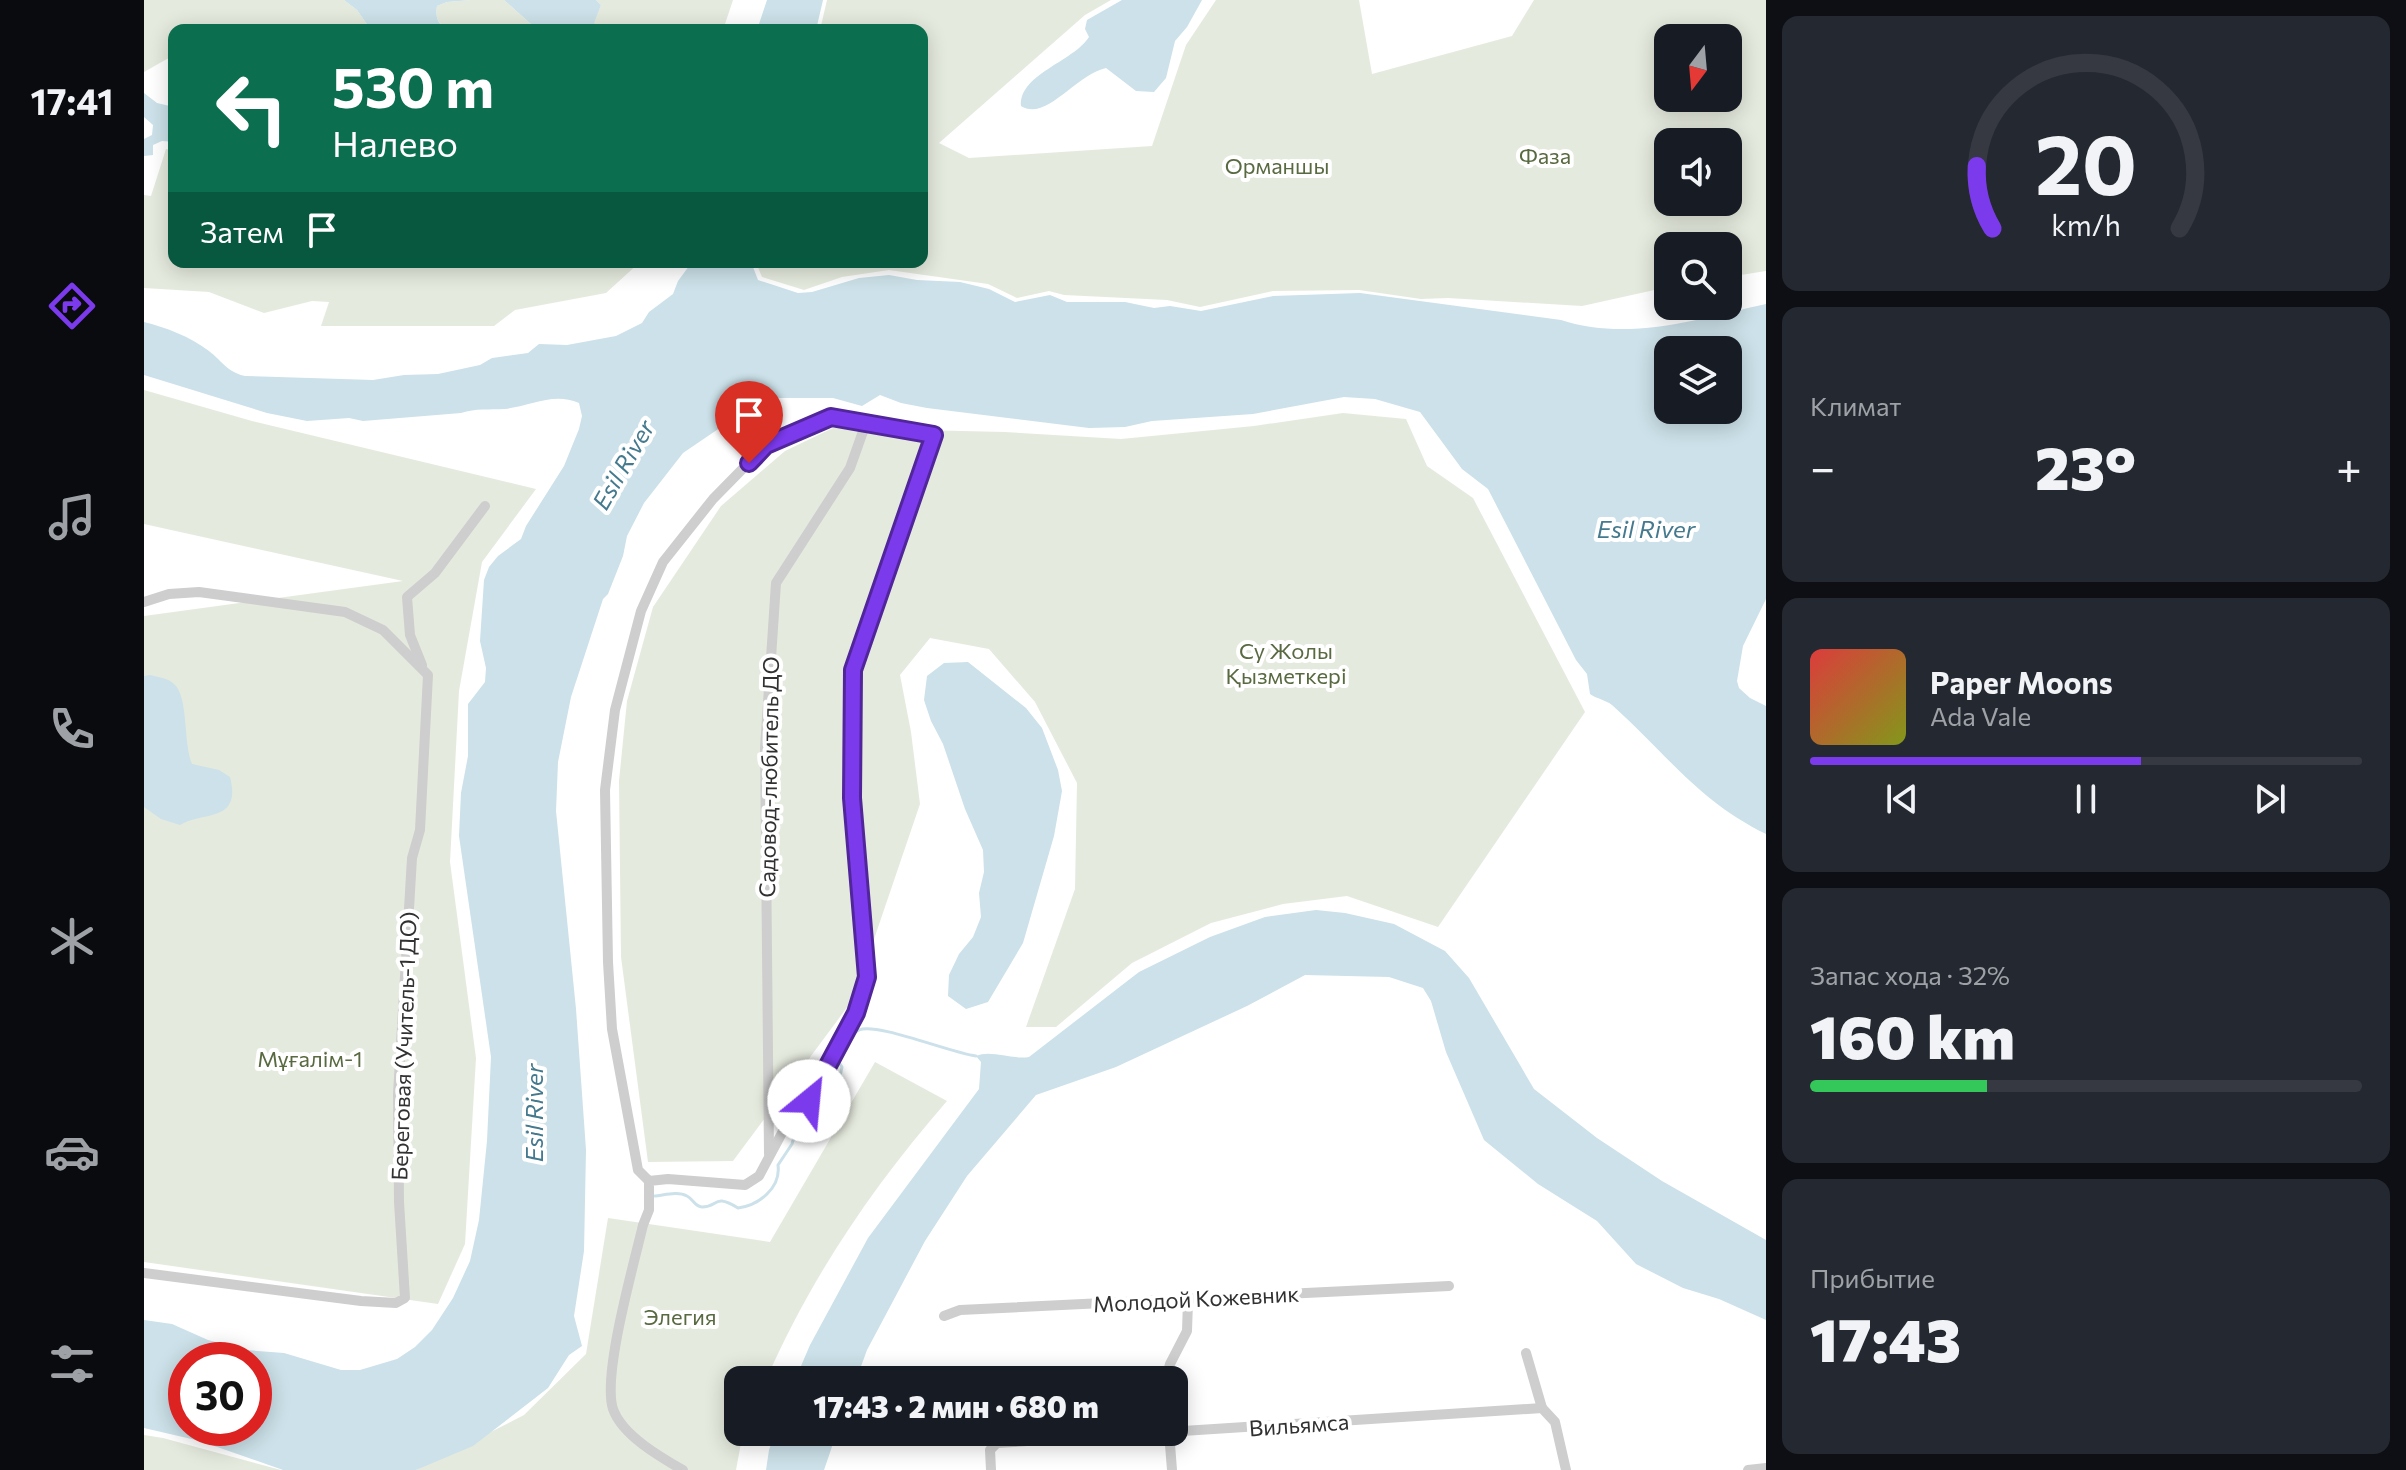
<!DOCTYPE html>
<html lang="ru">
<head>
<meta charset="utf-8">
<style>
  :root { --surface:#171b24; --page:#242831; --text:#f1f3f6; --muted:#9ea1a6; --line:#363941; --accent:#7c3aed }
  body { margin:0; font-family:Commissioner,sans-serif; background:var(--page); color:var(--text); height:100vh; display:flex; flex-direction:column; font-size:30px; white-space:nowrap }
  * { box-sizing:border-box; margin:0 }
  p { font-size:26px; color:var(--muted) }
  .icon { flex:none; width:44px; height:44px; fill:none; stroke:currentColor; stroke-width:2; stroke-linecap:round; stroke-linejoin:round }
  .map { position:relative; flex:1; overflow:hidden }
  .sheet { display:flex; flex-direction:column; gap:16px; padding:16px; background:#0d0f14; width:640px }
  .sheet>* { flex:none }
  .guide { position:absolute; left:24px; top:24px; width:760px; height:244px; border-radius:16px; box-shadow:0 4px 20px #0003; background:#0b6e4f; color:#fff; overflow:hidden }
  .needle { width:52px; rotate:196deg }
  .buttons { position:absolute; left:1510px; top:24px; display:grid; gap:16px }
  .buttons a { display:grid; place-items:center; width:88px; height:88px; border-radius:16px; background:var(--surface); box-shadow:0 4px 20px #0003; font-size:40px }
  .speed { position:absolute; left:24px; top:1342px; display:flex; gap:16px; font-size:40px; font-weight:700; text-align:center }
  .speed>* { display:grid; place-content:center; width:104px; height:104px; border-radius:50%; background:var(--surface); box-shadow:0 4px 20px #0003; line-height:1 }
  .speed .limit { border:12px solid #d22; background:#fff; color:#111 }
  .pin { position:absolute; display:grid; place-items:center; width:68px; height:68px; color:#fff; margin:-82px -34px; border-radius:50% 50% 50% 0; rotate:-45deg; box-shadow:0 0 8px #0007 }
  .pin .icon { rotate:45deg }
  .me { position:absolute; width:88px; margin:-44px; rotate:28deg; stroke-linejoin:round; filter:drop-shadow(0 0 6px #0008) }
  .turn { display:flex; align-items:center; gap:28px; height:168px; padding:0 32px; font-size:36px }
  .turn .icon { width:104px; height:104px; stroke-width:2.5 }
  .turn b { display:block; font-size:56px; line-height:68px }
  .then { display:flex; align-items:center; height:76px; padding:0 32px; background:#0003; gap:16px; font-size:30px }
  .big { font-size:60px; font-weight:800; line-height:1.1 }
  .sheet .widget { flex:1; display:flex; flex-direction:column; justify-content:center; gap:12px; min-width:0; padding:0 28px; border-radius:16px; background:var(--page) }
  .sheet .dial { align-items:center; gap:0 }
  .dial svg { height:208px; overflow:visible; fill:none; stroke:var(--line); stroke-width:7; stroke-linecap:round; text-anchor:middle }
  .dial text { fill:var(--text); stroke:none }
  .song { display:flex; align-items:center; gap:24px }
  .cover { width:96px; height:96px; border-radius:12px; background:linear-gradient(135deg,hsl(0 70% 55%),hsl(70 70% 35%)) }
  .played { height:8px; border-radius:4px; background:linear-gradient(90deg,var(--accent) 60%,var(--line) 60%) }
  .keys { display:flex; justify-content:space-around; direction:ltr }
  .heat { display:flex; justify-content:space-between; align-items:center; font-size:44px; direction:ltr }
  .charge { height:12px; border-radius:6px; background:linear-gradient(90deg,#34c759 32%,var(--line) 0) }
  .trip { position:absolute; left:580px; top:1366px; width:464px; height:80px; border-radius:16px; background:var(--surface); box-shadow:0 4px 20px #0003; font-weight:800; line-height:80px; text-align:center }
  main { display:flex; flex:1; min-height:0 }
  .dock { display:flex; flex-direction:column; width:144px; justify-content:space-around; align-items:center; background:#090b0e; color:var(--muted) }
  .dock .icon { width:56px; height:56px }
  .dock .active { color:var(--accent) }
  .dock b { font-size:36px; color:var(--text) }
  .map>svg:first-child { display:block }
  .green { fill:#e5eade; fill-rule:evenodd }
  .water { fill:#cce1e9; fill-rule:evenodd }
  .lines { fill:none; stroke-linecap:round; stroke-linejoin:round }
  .stream { stroke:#cce1e9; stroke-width:3 }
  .minor { stroke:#cecece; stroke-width:10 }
  .route-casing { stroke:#51269a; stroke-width:20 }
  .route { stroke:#7c3aed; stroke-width:14 }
  .labels { text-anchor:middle; stroke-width:8; stroke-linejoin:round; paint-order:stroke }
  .park-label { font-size:22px; fill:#596a41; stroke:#fff }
  .street-label { font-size:22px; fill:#313131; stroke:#fff }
  .water-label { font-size:24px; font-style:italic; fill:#44798e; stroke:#fff }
</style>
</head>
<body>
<main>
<nav class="dock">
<b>17:41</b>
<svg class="icon active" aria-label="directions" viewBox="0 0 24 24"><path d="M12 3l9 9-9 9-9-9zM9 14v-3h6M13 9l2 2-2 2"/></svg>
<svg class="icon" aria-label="music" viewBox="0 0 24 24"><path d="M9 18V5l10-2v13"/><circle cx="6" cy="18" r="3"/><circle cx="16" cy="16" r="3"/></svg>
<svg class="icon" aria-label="phone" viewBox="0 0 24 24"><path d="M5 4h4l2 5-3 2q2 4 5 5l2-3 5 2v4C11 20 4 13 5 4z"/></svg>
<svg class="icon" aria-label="climate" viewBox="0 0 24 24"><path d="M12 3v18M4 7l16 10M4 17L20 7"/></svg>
<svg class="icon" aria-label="car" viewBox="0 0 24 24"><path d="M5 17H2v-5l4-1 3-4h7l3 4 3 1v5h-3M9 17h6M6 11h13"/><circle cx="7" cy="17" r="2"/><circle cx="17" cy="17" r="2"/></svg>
<svg class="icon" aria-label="filters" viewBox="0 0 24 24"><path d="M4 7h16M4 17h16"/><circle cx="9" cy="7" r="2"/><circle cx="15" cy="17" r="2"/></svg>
</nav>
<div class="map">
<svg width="1622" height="1470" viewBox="0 0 1622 1470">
  <rect width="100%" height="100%" fill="#fff"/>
  <g class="green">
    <polygon points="0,0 200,0 213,10 227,30 30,30 30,55 0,72"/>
    <path d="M327 0H360L388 25 397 30H304C294 23 291 18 293 6L303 2Z"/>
    <polygon points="452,0 589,0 579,30 459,30 449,23 457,5"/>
    <path d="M683 0H967L941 15 795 143 825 158 1008 146 1042 45 1072 0H1215L1228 74 1368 36 1390 0H1622V271L1584 277V246H1524V287L1438 306 1304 298 1277 299 1215 290 1129 291 1056 307 1023 300 920 295 905 291 873 298 844 284 745 270 698 277 660 290 618 277 613 265 614 262H778V30H676ZM1524 38H1584V98H1524ZM1524 142H1584V202H1524Z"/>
    <polygon points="22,149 30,151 30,262 496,262 462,293 371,310 350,326 177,326 185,302 168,301 120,313 65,292 0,288 0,195 7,196"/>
    <polygon points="0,390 108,421 392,489 338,562 315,691 306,862 332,1058 321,1244 294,1304 0,1262 0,616 259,581 0,524"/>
    <polygon points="1199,413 1262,419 1283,466 1329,498 1441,712 1294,927 1203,896 1139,904 1067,923 988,963 912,1027 882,1027 931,889 933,783 891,702 845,649 786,638 756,675 767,732 776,804 710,998 589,1161 504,1162 477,957 475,781 483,701 509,607 577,506 641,451 689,428 861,432 977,439 1110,426"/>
    <path d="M731 1062 803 1101C729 1186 667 1277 622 1380H594V1432H599L592 1470H272L380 1415 442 1354 464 1218 626 1242Z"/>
    <polygon points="0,1435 19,1438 137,1470 0,1470"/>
  </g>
  <g class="water">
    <path d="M200 0H327L303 2 293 6C291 18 294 24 304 30H285L283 27 274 30H227L213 10Z"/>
    <polygon points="360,0 452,0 457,5 450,23 459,30 397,30 388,25"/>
    <polygon points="623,0 679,0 672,30 613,30"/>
    <path d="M978 0H1058L1043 27 1031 41 1022 78 1010 92 992 91 962 68C931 75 902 122 877 106 875 74 929 62 945 37L941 29 943 20Z"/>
    <polygon points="0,93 13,103 30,107 30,142 18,141 9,145 9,155 0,156 0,139 8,135 9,125 0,117"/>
    <path d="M548 262H612L609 267 614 280 654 293 668 292 715 278 745 275 773 280 816 282 845 289 871 302 906 295 923 302H981L1010 308 1026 306 1057 311 1129 296 1216 293 1417 320C1485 342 1554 319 1622 304V599L1599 646 1593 681 1595 688 1606 698 1622 706V834C1553 800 1523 754 1468 705 1462 700 1453 699 1446 694L1443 674 1432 660 1344 489 1318 469 1276 412 1231 399 1200 397 1109 414 1008 421 981 427 945 428 783 408 757 403 736 395 718 406 689 398H635L603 416 586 421 539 453 500 503 483 536 479 556 464 594 459 599 427 697 414 762 412 811 432 1009 442 1150 440 1251 430 1316 438 1346 425 1355 404 1388 329 1446 272 1470H139L56 1441 0 1428V1320L28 1324 64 1340 102 1350 140 1353 197 1370H216L253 1359 271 1347 288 1330 309 1298 326 1261 335 1220 343 1141 347 1057 315 836 317 793 324 756V704L341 682 342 668 336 641 340 580 345 567 354 556 377 539 382 526 420 466 435 429 438 416 435 403C409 392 387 406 361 409 345 410 332 408 317 413L219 421 205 418 163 421 123 413 0 375V322C23 328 45 336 65 351 78 361 83 372 101 376L229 380 260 375 294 374 336 365 348 358 384 353 395 344 423 345 472 336 498 323 505 312 529 294 534 281ZM1584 350V410H1524V350ZM110 1360V1428H42V1360Z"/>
    <polygon points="824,662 882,708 898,728 914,770 918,791 910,836 879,943 844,1002 822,1009 804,996 805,975 815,954 829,937 837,917 835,893 840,872 839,850 821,809 799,744 787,721 780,700 783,676 800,663"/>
    <path d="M6 675C14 677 24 678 30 684 45 697 39 743 48 764L75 770 86 777C98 823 59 811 36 825L17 819 0 807V676Z"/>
    <path d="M1172 910 1201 913 1250 924 1301 951 1325 978 1390 1089 1453 1138 1518 1181 1622 1240V1320L1575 1299 1539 1288 1492 1264 1453 1221 1394 1184 1340 1140 1302 1052 1287 1001 1279 988 1245 977 1161 975 1103 1006 972 1067 892 1095 823 1176 781 1241 723 1350 712 1380H651L666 1345 724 1238 835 1089 837 1062 832 1056C847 1049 868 1060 885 1057L995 972 1066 937 1121 917Z"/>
    <polygon points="631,1432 693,1432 680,1470 622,1470 625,1450"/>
  </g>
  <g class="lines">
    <path class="stream" d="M511 1196C521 1195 534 1191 543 1196 549 1199 551 1207 558 1207 575 1207 569 1193 594 1208 615 1205 637 1188 634 1165L648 1144 653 1127C680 1112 674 1091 695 1081L698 1067 694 1061C699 1050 703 1035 715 1030 732 1022 807 1053 832 1056"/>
    <g class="minor">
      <polyline points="0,602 25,594 55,592 201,612 239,630 284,675 276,830 268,858 254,1094 255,1202 261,1298 252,1303 217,1301 0,1273"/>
      <polyline points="278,665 266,635 263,597 291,573 341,506"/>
      <polyline points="625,1154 621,748 632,583 706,468 722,423"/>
      <path d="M505 1181 524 1179 601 1185 615 1176 646 1118 665 1101 712 1013 723 977 708 798 709 670 790 435 687 417 622 445 569 499 519 562 497 611 471 710 461 790 464 962 468 1029 494 1170 505 1181V1210L499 1225C490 1264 458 1375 469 1409 478 1435 516 1457 539 1470"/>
      <polyline points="800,1316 816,1310 1305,1286"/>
      <polyline points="1382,1353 1398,1408"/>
      <polyline points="1022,1380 1026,1364 1043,1331 1044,1301"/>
      <polyline points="1025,1432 1028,1470"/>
      <polyline points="847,1470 846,1450 853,1443 1398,1408 1411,1422 1422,1470"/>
      <polyline points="1604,1470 1622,1468"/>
    </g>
  </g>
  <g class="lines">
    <g class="route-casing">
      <polyline id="route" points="605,463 622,445 687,417 790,435 709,670 708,798 723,977 712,1013 665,1101"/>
    </g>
    <use href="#route" class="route"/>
  </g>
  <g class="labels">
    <g class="park-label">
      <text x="1401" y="164">Фаза</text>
      <text x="1133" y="174">Орманшы</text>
      <text x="1142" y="659">Су Жолы<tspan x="1142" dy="25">Қызметкері</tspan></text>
      <text x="166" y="1067">Мұғалім-1</text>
      <text x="536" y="1325">Элегия</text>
    </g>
    <g class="street-label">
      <text transform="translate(625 777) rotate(-89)" y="8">Садовод-любитель ДО</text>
      <text transform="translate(260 1046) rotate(-88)" y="8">Береговая (Учитель-1 ДО)</text>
      <text transform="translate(1052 1299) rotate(-3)" y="8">Молодой Кожевник</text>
      <text transform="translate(1155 1425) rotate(-4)" y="8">Вильямса</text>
    </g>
    <g class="water-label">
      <text transform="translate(480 465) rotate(-60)" y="8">Esil River</text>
      <text x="1502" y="538">Esil River</text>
      <text transform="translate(391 1113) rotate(-90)" y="8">Esil River</text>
    </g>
  </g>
</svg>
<div class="buttons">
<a><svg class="needle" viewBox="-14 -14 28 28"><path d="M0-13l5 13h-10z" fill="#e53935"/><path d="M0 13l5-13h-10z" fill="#9ea1a6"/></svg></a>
<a><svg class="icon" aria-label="sound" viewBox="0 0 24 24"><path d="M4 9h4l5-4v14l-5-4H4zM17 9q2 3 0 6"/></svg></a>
<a><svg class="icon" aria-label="search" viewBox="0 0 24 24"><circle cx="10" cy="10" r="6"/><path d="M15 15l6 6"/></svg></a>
<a><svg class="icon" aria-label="layers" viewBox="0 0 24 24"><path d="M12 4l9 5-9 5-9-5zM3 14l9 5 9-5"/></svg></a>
</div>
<div class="speed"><div class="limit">30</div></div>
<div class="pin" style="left:605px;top:463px;background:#d93025"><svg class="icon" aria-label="arrive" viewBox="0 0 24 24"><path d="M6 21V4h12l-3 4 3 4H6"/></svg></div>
<svg class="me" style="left:665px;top:1101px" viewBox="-20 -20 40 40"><circle r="19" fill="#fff"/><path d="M0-13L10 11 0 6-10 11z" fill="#7c3aed"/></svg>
<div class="trip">17:43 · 2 мин · 680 m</div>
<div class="guide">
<div class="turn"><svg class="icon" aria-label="left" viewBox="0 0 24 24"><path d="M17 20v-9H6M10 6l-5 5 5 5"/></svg><div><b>530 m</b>Налево</div></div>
<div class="then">Затем<svg class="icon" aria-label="arrive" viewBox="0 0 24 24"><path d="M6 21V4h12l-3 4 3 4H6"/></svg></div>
</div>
</div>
<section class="sheet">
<div class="widget dial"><svg viewBox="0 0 100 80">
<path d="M14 69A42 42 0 1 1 86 69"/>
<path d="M14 69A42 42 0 0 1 8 45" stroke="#7c3aed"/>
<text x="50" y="56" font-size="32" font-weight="700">20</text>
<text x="50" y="72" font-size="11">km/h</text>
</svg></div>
<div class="widget"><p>Климат</p>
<div class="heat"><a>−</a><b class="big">23°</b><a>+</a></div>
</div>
<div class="widget">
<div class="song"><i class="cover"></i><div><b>Paper Moons</b><p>Ada Vale</p></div></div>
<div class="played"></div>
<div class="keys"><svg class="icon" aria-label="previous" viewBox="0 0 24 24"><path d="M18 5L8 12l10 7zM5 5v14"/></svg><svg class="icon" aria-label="pause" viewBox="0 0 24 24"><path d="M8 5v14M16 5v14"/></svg><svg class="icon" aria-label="next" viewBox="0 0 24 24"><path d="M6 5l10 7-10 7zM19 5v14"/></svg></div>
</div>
<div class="widget"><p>Запас хода · 32%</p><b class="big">160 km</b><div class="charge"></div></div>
<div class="widget"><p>Прибытие</p><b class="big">17:43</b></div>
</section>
</main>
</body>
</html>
